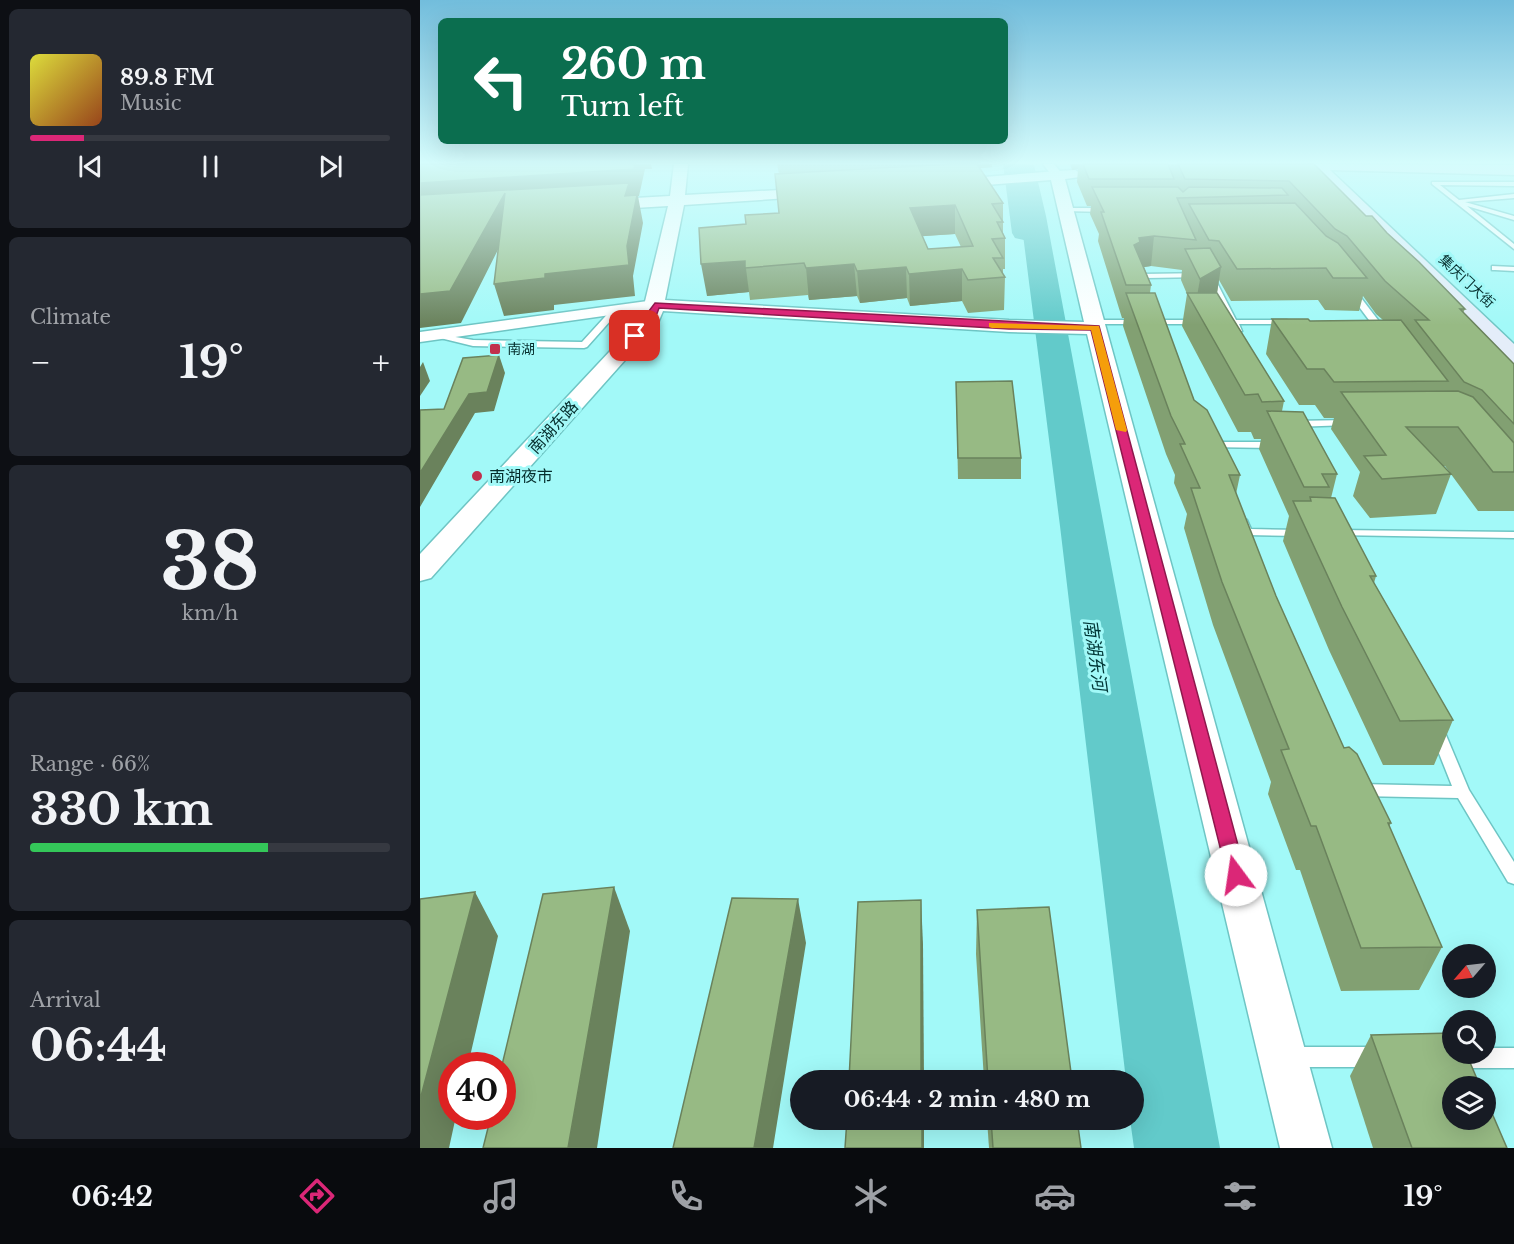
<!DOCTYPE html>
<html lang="en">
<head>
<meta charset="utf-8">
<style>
  :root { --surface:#171b24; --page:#242831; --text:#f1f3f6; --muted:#9ea1a6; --line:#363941; --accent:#db2777 }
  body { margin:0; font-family:"Libre Baskerville","Noto Sans SC",serif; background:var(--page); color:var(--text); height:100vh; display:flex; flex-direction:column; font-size:22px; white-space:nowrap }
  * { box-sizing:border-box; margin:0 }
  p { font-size:20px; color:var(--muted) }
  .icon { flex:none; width:33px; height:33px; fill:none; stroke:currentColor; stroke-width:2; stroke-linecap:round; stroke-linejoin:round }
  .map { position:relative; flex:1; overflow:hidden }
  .details { display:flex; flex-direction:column; gap:9px; padding:9px; background:#0d0f14; width:420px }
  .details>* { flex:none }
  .banner { position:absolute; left:18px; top:18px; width:570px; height:126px; border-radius:9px; box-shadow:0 6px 24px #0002; background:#0b6e4f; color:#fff; overflow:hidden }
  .needle { width:39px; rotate:242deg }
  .controls { position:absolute; left:1022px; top:944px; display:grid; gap:12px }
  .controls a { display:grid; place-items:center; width:54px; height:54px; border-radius:50%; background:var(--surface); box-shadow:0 6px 24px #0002; font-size:30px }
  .speed { position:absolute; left:18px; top:1052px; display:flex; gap:12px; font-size:30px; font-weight:700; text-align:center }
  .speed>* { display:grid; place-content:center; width:78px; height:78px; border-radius:50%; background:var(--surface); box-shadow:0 6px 24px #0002; line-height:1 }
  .speed .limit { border:9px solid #d22; background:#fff; color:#111 }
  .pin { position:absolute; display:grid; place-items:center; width:51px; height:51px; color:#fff; margin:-26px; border-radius:12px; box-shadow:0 3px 9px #0006 }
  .me { position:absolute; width:66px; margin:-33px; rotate:346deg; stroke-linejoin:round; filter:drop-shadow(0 0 4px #0008) }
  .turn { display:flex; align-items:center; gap:21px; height:126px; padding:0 24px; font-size:27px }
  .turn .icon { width:78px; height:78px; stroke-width:2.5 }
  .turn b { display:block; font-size:42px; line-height:51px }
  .big { font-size:45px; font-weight:700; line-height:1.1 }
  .details .card { flex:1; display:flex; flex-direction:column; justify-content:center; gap:9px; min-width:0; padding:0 21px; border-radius:9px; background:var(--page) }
  .details .dial { align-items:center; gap:0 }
  .dial b { font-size:78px; line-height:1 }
  .song { display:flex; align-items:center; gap:18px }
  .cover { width:72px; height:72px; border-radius:9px; background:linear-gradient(135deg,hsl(60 70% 55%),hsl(20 70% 35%)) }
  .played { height:6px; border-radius:3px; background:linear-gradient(90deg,var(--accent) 15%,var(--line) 15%) }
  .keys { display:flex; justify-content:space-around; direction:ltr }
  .heat { display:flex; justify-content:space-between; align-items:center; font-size:33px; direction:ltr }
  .charge { height:9px; border-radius:4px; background:linear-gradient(90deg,#34c759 66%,var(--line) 0) }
  .trip { position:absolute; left:370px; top:1070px; width:354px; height:60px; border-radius:30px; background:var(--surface); box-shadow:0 6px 24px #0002; font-weight:700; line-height:60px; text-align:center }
  .dock { display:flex; height:96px; justify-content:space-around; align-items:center; background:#090b0e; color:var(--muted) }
  .dock .icon { width:42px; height:42px }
  .dock .current { color:var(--accent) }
  .dock b { font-size:27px; color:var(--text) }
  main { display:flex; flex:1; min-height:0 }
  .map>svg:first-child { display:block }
  .water { fill:#62caca }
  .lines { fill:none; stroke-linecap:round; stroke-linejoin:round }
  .river { fill:#62caca; fill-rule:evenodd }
  .service-casing { stroke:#6ec5c4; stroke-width:3 }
  .minor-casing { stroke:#6ec5c4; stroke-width:3 }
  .tertiary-casing { stroke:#6ec5c4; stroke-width:3 }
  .secondary-casing { stroke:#6ec5c4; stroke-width:3 }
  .service { fill:#fff; fill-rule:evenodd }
  .minor { fill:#fff; fill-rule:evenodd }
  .tertiary { fill:#fff; fill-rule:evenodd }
  .secondary { fill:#e4edf9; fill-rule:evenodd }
  .wall { fill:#82a072; fill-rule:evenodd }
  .shaded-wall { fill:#6a825c }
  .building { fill:#97ba84; stroke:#6a825c; stroke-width:1.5; fill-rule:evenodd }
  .route { fill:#db2777; stroke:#8e194d; stroke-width:1.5 }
  .slow { fill:#f59e0b }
  .poi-dot { fill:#c1304d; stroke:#a2f9f8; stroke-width:2 }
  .labels { text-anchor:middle; stroke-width:6; stroke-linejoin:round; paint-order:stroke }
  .far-street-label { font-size:14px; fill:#052d2c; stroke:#a2f9f8 }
  .far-poi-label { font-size:14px; fill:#052d2c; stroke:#a2f9f8; text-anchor:start }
  .street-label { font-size:16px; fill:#052d2c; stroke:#a2f9f8 }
  .poi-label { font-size:16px; fill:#052d2c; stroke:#a2f9f8; text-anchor:start }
  .water-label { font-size:18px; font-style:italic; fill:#003535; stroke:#a2f9f8 }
</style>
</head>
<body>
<main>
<section class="details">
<div class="card">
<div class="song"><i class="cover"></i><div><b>89.8 FM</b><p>Music</p></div></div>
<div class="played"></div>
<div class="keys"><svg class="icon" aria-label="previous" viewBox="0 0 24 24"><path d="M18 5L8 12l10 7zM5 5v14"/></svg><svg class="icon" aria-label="pause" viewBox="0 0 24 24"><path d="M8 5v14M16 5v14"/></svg><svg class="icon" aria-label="next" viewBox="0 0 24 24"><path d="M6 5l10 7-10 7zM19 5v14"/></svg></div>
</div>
<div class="card"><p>Climate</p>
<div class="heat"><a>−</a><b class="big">19°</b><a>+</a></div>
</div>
<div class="card dial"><b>38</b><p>km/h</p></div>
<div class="card"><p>Range · 66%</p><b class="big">330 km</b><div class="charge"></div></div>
<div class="card"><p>Arrival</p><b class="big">06:44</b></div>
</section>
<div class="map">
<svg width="1094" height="1148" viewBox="0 0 1094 1148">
  <rect width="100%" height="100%" fill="#a2f9f8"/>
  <polygon class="water" points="594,164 614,165 626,216 800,1148 714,1148 710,1119 714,1119 714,1080 706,1080 640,526"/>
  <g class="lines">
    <polygon class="river" points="583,164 603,164 616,233 613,238 604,240 595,238 592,233"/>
    <g class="service-casing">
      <g id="service">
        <polygon points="1012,182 1094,182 1094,186 1020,185 1039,200 1094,194 1094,198 1045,202 1094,216 1094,220 1047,206 1094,244 1094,249 1012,184"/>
        <polygon points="645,208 687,208 690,210 687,212 643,211 642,210"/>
        <polygon points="1072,266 1094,267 1094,271 1075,270 1072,270"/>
        <polygon points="789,273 793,275 816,320 867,320 871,322 867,324 819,324 822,331 815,333 811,324 806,322 808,320 786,277 726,278 729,284 725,286 721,284 718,276 722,274"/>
        <polygon points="929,290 935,290 958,320 958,324 952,324 928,292"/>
        <polygon points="193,308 200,310 167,347 164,348 53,346 8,335 12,333 53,340 162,342"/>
        <polygon points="671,320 777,320 781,322 777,324 671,324"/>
        <polygon points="927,420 930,421 930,425 873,427 868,424 873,421"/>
        <polygon points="791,442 854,442 859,445 854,448 787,447 787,443"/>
        <polygon points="823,519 827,520 831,529 880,530 886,533 880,536 827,535 823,534 817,522"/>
        <polygon points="918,530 1094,532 1094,538 914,535 912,533 914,531"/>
        <polygon points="1016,723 1021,724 1023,728 1049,790 1094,862 1094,884 1088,882 1038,798 939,796 934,794 931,790 934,786 939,784 1032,786 1009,728 1011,724"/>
        <polygon points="870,1047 955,1047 962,1050 965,1057 962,1064 955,1067 870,1067 863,1064 860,1057 863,1050"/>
        <polygon points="1032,1048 1032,1053 1065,1053 1065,1048 1094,1048 1094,1068 1032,1068 1025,1065 1022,1058 1025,1051"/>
      </g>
    </g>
    <g class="minor-casing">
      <g id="minor">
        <polygon points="623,164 634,164 643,175 633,177"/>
        <polygon points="235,300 243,305 240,308 0,342 0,332"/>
      </g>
    </g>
    <g class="tertiary-casing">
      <polygon id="tertiary" points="254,164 268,164 265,195 398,188 405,192 398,196 264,205 245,300 589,320 664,322 631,180 527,188 520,184 527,180 637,171 655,170 662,174 660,177 645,179 912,1148 860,1148 667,334 589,332 243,311 238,323 11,578 0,581 0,554 221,318 248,206 180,210 172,205 180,200 250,196"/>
    </g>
    <g class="secondary-casing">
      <polygon id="secondary" points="887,164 1094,165 1094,175 910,170 1094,344 1094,364 1086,362"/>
    </g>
    <use href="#service" class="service"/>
    <use href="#minor" class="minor"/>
    <use href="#tertiary" class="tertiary"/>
    <use href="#secondary" class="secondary"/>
  </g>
  <g class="wall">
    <path d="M357 164H572V167L560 168 583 203V233L585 238V269H583V275L585 277 584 310 548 313 542 301 490 306 487 298 440 303 437 296 389 300 388 295 330 300 329 292 287 296 326 224 359 213V174ZM535 234 541 247 508 249 502 236Z"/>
    <polygon points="650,164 748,164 748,165 748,164 894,164 946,216 967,233 1045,309 1043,313 1094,364 1094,511 1058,511 1025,466 1022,466 1031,474 1016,514 950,518 933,496 940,472 911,429 914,418 904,418 895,405 879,405 846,354 852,319 890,321 963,320 956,314 943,296 939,311 905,310 898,300 811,301 799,280 797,293 864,401 862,411 917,474 911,498 956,576 954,583 1033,720 1014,765 963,765 909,650 863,541 869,516 839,449 841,439 834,439 831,432 818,432 762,326 767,294 761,280 762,270 731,266 724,267 731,285 730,293 774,400 820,475 816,494 856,596 924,748 971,823 969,827 1022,947 999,990 921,991 880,870 876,870 848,794 851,782 793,625 764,528 767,514 754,483 755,475 746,454 703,326 704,318 702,318 678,241 679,234 670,214 671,206 667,206 657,182 658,169 652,170"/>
    <polygon points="536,382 601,458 601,479 538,479"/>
    <polygon points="557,910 652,1080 564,1080 556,954"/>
    <polygon points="951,1035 1087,1148 953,1148 930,1076"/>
    <polygon points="567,1119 657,1119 661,1148 569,1148"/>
  </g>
  <g class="shaded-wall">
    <polygon points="215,164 231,164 232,169 225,169 219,196 218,196 223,223 213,276 215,296 134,305 134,310 84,316 74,284 93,220 41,323 0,328 0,183"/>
    <polygon points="549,164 572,164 572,167 549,169"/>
    <polygon points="653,164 659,164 658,169 652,170"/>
    <polygon points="535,205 535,234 491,237 490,208"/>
    <polygon points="734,236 731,266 718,268 714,245 719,238"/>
    <polygon points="325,261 329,292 287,296 281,264"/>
    <polygon points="434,264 437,296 389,300 386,268"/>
    <polygon points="486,267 487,298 440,303 437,271"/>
    <polygon points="801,267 796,299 775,308 780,279"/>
    <polygon points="542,269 542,301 490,306 489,274"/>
    <polygon points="79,355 85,373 74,411 55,413 0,507 0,473 49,394"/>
    <polygon points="3,362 10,381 0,396 0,367"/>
    <polygon points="194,887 210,931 177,1148 148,1148"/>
    <polygon points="55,892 78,936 48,1065 32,1065 32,1116 36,1116 29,1148 0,1148 0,1100"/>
    <polygon points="378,899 386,943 353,1148 334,1148"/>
    <polygon points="501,900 503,944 504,1080 501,1080"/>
    <rect x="502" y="1119" width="2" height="29"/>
  </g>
  <g class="building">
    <polygon points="0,164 215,164 214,169 0,183"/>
    <path d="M531 164H557L583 203 572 204 583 222H577L585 238 572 239 583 258H573L585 277 548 280 542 269 489 274 486 267 437 271 434 264 386 268 384 263 325 268V261L281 264 279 228 326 224 325 215 359 213 355 174ZM535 205 553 246 508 249 490 208Z"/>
    <polygon points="663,164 748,164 754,179 669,179"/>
    <polygon points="758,164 894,164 946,216 952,216 967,233 999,262 1045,309 1040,309 1094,364 1094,424 1062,390 1044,382 995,320 1009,320 965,281 927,236 915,229 869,181 765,179"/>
    <polygon points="209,183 205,196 217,195 207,246 209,265 125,274 125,278 74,284 85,193 30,291 0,294 0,195"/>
    <polygon points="672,187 758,187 763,192 769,187 862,188 868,195 757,198 776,240 734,236 719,238 720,242 714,245 731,285 706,285 681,212 684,212"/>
    <polygon points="875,203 906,236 918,243 947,278 913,278 906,268 817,269 799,241 789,240 769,204"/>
    <polygon points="790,248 801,267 780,279 765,249"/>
    <polygon points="706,293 735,293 774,400 787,410 820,475 809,475 856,596 924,748 929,747 937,754 971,823 968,823 1022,947 941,948 896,826 891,826 861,750 869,749 802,582 771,488 780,488 760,444 765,444 751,416"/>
    <polygon points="767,293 797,293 864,401 842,402 838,394 825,395"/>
    <polygon points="852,319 888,319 890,321 981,320 1028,381 914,382 904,369 887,369"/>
    <polygon points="79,355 67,392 49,394 0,473 0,410 24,409 43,358"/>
    <polygon points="592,381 601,458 538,458 536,382"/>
    <polygon points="1038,391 1053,397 1094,443 1094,472 1073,472 1038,427 986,427 1031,474 962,479 944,456 966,455 921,392"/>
    <polygon points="847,411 883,412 917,474 902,474 909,487 884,487"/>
    <polygon points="890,497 915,498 956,576 950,576 1033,720 980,721 922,607 873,501 891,501"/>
    <polygon points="194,887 148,1148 63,1148 71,1116 82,1116 82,1065 123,894"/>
    <polygon points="55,892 0,1100 0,899"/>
    <polygon points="312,898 378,899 334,1148 253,1148"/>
    <polygon points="501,900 501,1080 429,1080 438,902"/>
    <polygon points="629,907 652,1080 568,1080 557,910"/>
    <polygon points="1032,1033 1032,1053 1046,1053 1060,1086 1032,1086 1032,1119 1065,1119 1065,1097 1087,1148 992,1148 951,1035"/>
    <polygon points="427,1119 502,1119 502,1148 425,1148"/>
    <polygon points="571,1119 657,1119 661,1148 573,1148"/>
  </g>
  <linearGradient id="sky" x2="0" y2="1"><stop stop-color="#72bddc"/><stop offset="0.5" stop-color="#d5fcfc"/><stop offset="1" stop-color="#d5fcfc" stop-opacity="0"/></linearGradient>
  <rect width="1094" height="325" fill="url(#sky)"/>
  <polygon class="route" points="235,303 679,326 826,875 823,880 816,883 809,880 807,875 671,330 589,329 239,308 235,319 218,338 211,338 210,336"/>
  <polygon class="slow" points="569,323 679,326 707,430 706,432 696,430 671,330 572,328 569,327"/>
  <g class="poi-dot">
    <rect x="69" y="343" width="12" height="12" rx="3"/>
    <circle cx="57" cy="476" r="6"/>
  </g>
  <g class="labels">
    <g class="far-street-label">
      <text transform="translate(1047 281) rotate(43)" y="5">集庆门大街</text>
    </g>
    <g class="far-poi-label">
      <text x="87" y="354">南湖</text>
    </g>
    <g class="street-label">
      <text transform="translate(133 427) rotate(-48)" y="6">南湖东路</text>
    </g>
    <g class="poi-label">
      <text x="69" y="482">南湖夜市</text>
    </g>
    <g class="water-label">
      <text transform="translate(675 655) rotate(82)" y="6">南湖东河</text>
    </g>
  </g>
</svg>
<div class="controls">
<a><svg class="needle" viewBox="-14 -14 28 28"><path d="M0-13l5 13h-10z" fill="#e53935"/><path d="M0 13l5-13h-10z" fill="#9ea1a6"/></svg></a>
<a><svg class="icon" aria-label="search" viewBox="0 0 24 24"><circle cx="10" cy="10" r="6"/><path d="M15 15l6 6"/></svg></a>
<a><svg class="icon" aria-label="layers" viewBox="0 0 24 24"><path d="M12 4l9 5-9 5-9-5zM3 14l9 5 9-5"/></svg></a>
</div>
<div class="speed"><div class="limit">40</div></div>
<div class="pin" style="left:215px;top:336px;background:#d93025"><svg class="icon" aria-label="arrive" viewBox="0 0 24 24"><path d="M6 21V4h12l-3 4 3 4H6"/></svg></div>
<svg class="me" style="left:816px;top:875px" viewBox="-20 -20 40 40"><circle r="19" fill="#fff"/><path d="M0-13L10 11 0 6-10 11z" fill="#db2777"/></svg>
<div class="trip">06:44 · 2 min · 480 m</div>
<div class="banner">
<div class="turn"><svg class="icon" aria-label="left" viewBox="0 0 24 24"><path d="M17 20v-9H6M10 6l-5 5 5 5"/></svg><div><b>260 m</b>Turn left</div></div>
</div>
</div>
</main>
<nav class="dock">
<b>06:42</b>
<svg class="icon current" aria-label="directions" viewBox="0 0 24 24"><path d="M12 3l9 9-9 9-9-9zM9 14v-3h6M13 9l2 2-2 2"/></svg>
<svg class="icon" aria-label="music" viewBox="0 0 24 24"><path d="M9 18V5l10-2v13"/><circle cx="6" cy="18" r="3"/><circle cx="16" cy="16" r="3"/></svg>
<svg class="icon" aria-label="phone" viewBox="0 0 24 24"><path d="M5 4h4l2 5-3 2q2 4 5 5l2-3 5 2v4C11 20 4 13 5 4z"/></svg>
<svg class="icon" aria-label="climate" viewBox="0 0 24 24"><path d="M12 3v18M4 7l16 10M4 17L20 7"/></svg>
<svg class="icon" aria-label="car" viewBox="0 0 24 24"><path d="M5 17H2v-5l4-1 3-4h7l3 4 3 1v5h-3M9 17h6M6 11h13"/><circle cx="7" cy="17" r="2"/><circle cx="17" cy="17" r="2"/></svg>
<svg class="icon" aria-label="filters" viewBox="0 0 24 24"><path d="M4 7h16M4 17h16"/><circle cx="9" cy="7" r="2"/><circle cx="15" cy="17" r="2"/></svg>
<b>19°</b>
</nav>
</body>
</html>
